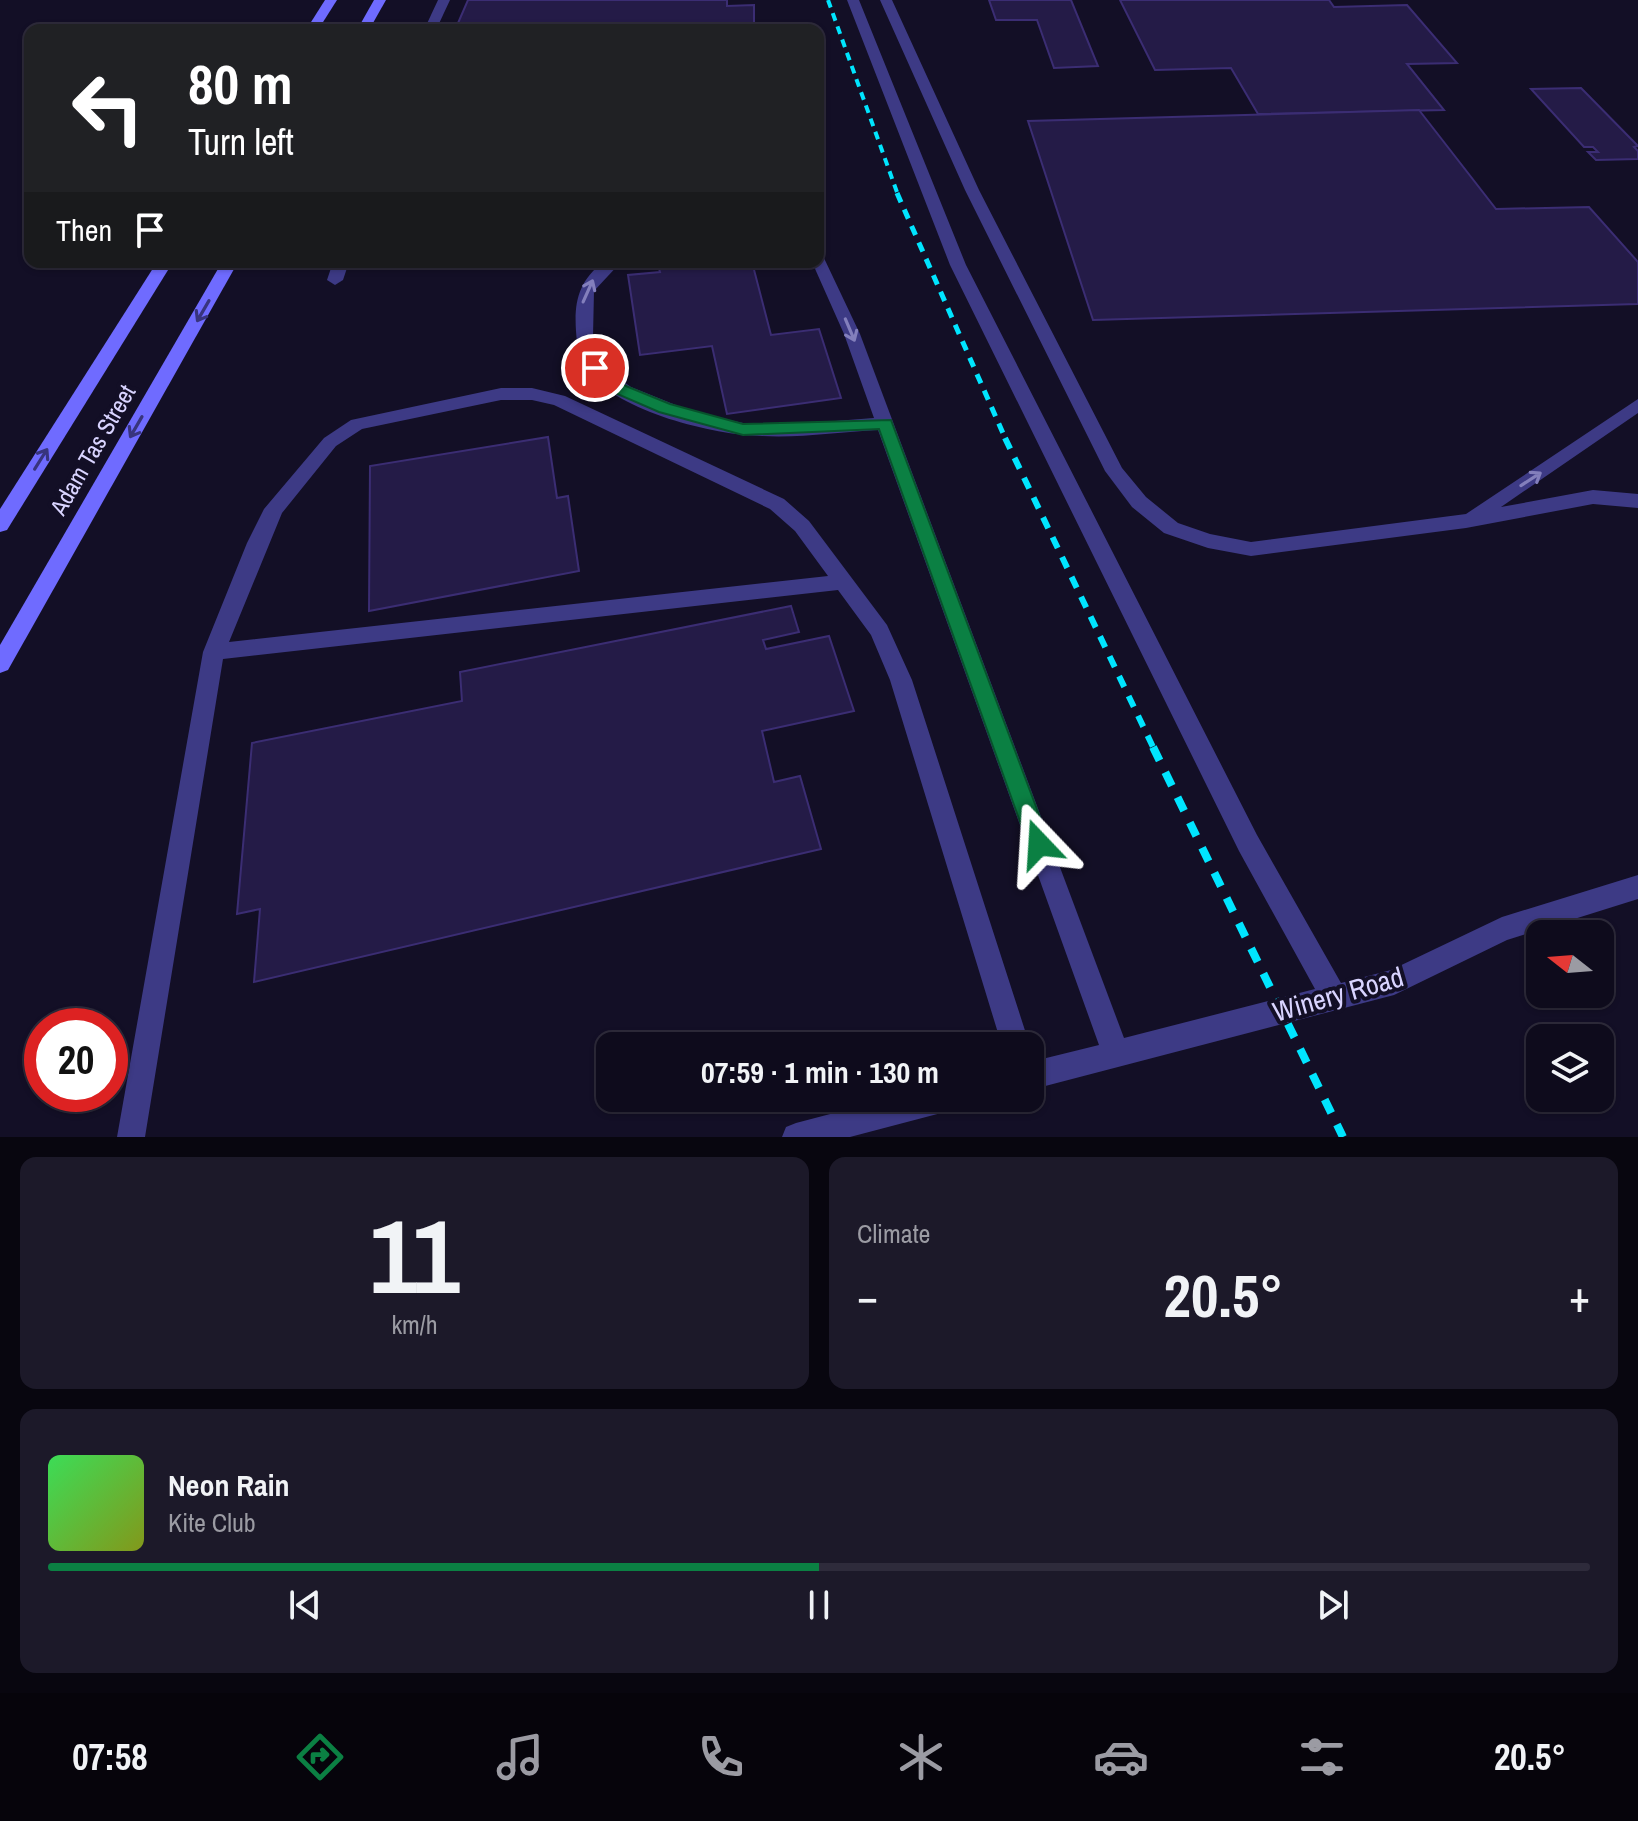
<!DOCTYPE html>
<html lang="en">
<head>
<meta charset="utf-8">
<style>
  :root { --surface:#0e0b1c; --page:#1c1929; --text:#f1f3f6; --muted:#9b9ba3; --line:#2e2b3b; --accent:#0b8043 }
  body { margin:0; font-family:"Archivo Narrow",sans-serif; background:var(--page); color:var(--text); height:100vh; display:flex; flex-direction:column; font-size:30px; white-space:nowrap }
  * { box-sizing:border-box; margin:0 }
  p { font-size:26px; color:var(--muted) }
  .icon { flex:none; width:44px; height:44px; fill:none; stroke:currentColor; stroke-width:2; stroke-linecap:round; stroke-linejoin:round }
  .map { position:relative; height:1137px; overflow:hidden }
  .side { display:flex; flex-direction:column; gap:20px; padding:20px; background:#08060f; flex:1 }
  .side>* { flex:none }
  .hud { position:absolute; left:24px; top:24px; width:800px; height:244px; border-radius:16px; box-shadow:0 2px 6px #0004,0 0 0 2px var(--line); background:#202124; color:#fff; overflow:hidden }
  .needle { width:52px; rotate:287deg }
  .fabs { position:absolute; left:1526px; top:920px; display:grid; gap:16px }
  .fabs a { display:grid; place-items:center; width:88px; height:88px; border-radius:16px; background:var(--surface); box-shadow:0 2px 6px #0004,0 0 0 2px var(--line); font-size:40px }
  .speed { position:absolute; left:24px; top:1008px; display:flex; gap:16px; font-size:40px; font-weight:700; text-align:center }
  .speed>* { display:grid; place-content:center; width:104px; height:104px; border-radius:50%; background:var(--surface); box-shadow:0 2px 6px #0004,0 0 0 2px var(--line); line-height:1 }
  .speed .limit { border:12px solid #d22; background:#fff; color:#111 }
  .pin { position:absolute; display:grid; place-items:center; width:68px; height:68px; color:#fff; margin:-34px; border:4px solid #fff; border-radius:50%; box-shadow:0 2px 8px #0007 }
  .me { position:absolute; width:88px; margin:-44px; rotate:340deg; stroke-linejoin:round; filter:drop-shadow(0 0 6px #0008) }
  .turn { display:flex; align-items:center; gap:28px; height:168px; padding:0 32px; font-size:36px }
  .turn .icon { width:104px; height:104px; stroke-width:2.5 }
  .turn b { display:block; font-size:56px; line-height:68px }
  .then { display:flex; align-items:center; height:76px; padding:0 32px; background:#0003; gap:16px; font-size:30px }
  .big { font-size:60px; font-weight:700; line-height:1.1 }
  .side .tile { flex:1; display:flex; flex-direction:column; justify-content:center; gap:12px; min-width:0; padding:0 28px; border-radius:16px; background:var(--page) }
  .side .dial { align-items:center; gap:0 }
  .dial b { font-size:104px; line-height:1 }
  .song { display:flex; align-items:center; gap:24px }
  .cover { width:96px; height:96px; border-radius:12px; background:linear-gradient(135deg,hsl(130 70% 55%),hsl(70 70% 35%)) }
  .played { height:8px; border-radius:4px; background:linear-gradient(90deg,var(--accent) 50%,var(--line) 50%) }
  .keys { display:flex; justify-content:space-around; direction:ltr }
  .heat { display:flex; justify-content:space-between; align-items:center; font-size:44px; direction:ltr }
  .side .tiles { flex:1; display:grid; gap:20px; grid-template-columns:1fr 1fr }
  .tile:last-child { grid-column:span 2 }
  .trip { position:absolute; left:596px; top:1032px; width:448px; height:80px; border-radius:16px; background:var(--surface); box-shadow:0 2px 6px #0004,0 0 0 2px var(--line); font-weight:700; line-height:80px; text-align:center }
  .menu { display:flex; height:128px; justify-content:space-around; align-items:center; background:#06040b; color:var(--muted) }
  .menu .icon { width:56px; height:56px }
  .menu .active { color:var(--accent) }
  .menu b { font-size:36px; color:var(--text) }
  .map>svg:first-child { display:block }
  .building { fill:#241b47; stroke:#3b2d73; stroke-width:2 }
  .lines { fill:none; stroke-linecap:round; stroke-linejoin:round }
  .service { fill:#3d3a85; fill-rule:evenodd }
  .secondary { fill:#6f6bff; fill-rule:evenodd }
  .rail-far3 { stroke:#00e5ff; stroke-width:4; stroke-dasharray:8 6; stroke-linecap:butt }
  .rail-far2 { stroke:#00e5ff; stroke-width:5; stroke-dasharray:10 8; stroke-linecap:butt }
  .rail-far1 { stroke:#00e5ff; stroke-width:6; stroke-dasharray:12 10; stroke-linecap:butt }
  .rail { stroke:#00e5ff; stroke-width:8; stroke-dasharray:15 13; stroke-linecap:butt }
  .oneway { stroke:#837fbc }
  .oneway2 { stroke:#38347d }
  .route { fill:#0b8043; stroke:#07532c; stroke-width:2 }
  .labels { text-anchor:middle; stroke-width:8; stroke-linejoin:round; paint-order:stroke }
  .street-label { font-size:24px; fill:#d9d4ff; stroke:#130f26 }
  .near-street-label { font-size:28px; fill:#d9d4ff; stroke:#130f26 }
</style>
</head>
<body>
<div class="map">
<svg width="1638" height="1137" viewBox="0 0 1638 1137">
  <rect width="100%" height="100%" fill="#130f26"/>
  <g class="building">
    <polygon points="468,0 727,0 727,6 754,5 754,30 455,30"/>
    <polygon points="989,0 1071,0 1098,66 1054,68 1037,20 996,20"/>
    <polygon points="1120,0 1329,0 1334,7 1407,5 1457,63 1407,64 1444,110 1258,114 1231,68 1155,70"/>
    <polygon points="1581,88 1638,146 1634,147 1638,151 1638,159 1596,160 1588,152 1598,152 1593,147 1584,147 1531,89"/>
    <polygon points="1419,110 1496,209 1589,207 1638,262 1638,304 1093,320 1028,121"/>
    <polygon points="657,262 752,262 771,335 819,329 841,398 727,414 712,346 640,355 628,275 660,272"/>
    <polygon points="548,437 557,498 568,496 579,571 369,611 370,466"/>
    <polygon points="791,606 799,632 763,640 766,649 829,636 854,711 762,731 774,782 800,776 821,849 254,982 260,909 237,914 252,743 462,701 460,672"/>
  </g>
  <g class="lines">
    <g class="service">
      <polygon points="438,0 450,0 436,30 424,30"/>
      <path d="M847 0H859L966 265 1257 835 1341 983 1391 970 1502 917 1638 875V899L1507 940 1394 995 1030 1090V1062L1099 1045 878 430C840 432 801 438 762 436 713 435 620 412 588 372 579 360 577 346 576 331 574 301 579 281 603 262H621L594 291 593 336 602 366 631 387 693 412 743 423 796 424 874 418 844 334 812 262H818V254L823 256 860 334 1124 1038 1315 989 1239 851 950 265Z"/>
      <polygon points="880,0 892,0 979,190 1122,468 1146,497 1178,523 1210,534 1251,542 1466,514 1638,399 1638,413 1501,507 1593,490 1638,494 1638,508 1593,504 1466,528 1251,556 1208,548 1164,533 1132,507 1105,471 965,190"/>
      <polygon points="333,262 349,262 343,280 335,285 327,280"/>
      <path d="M501 388H532L565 396 784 499 809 521 887 625 912 680 1030 1046H1002L890 680 871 635 838 590 223 659 145 1137H117L203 652 247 543 264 509 324 438 351 420ZM501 400H532L554 405 770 509 795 531 828 576 229 642 282 513 336 446 362 429Z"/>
      <polygon points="891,1098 959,1098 955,1108 945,1112 850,1137 782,1137 786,1127 796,1123"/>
    </g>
    <g class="secondary">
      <polygon points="325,0 337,0 318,30 306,30"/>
      <polygon points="374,0 386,0 369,30 357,30"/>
      <polygon points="157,262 173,262 7,530 0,532 0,509"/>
      <polygon points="222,262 238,262 8,670 0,673 0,645"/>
    </g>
    <polyline class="rail-far3" points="828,0 898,195"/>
    <polyline class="rail-far2" points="897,193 1006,440"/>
    <polyline class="rail-far1" points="1005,438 1154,749"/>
    <polyline class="rail" points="1153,747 1343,1137"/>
  </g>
  <defs><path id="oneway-shaft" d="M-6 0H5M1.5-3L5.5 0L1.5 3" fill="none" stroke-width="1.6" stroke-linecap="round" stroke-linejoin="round" transform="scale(2)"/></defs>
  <g class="oneway">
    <use href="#oneway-shaft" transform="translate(588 291) rotate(-66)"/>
    <use href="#oneway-shaft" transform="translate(850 330) rotate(67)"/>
    <use href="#oneway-shaft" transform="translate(1531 479) rotate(-33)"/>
  </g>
  <g class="oneway2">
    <use href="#oneway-shaft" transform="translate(203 311) rotate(120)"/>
    <use href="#oneway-shaft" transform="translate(136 427) rotate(120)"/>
    <use href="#oneway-shaft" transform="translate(41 459) rotate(-58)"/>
  </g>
  <polygon class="route" points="595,363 626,386 670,404 743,424 891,420 1050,844 1047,851 1039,854 1031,851 1028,844 879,429 743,435 659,412 615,393 589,372 589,365"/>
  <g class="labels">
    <g class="street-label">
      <text transform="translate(93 450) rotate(-60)" y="8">Adam Tas Street</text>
    </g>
    <g class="near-street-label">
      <text transform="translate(1338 994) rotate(-16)" y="10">Winery Road</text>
    </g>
  </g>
</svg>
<div class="fabs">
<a><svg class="needle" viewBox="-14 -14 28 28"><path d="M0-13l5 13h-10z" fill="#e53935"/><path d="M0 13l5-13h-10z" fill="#9b9ba3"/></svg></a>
<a><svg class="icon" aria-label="layers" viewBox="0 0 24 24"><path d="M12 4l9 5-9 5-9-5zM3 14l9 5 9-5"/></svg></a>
</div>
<div class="speed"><div class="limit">20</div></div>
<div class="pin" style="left:595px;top:368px;background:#d93025"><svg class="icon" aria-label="arrive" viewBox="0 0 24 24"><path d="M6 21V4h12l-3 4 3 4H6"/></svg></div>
<svg class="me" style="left:1039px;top:844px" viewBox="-20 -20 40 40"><path d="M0-17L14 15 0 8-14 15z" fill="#0b8043" stroke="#fff" stroke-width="4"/></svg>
<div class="trip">07:59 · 1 min · 130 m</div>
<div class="hud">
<div class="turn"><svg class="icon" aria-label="left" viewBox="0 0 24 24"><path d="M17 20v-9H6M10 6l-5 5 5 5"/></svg><div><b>80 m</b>Turn left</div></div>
<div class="then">Then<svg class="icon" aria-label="arrive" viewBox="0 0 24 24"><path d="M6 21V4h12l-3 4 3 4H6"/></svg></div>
</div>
</div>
<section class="side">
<div class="tiles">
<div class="tile dial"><b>11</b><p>km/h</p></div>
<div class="tile"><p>Climate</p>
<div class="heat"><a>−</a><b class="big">20.5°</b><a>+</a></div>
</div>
<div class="tile">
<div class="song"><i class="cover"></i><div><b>Neon Rain</b><p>Kite Club</p></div></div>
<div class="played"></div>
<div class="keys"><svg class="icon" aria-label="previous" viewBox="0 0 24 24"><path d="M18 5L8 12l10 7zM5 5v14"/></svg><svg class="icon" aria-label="pause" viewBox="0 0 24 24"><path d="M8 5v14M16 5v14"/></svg><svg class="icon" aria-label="next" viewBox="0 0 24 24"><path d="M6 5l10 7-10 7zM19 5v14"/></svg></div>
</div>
</div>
</section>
<nav class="menu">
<b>07:58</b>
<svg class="icon active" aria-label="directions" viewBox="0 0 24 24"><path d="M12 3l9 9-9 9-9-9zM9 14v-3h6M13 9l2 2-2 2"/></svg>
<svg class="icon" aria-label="music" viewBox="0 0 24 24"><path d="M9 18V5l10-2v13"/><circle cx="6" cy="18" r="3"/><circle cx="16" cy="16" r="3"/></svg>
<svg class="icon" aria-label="phone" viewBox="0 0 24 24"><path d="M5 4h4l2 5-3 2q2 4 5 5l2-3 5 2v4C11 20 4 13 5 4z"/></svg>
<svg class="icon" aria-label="climate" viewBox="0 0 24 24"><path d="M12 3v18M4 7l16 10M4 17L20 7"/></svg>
<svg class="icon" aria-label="car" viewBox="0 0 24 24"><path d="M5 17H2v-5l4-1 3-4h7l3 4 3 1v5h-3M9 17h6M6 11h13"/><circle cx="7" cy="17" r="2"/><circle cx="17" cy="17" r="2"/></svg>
<svg class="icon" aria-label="filters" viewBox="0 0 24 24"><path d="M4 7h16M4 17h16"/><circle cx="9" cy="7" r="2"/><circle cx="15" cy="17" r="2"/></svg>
<b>20.5°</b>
</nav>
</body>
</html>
